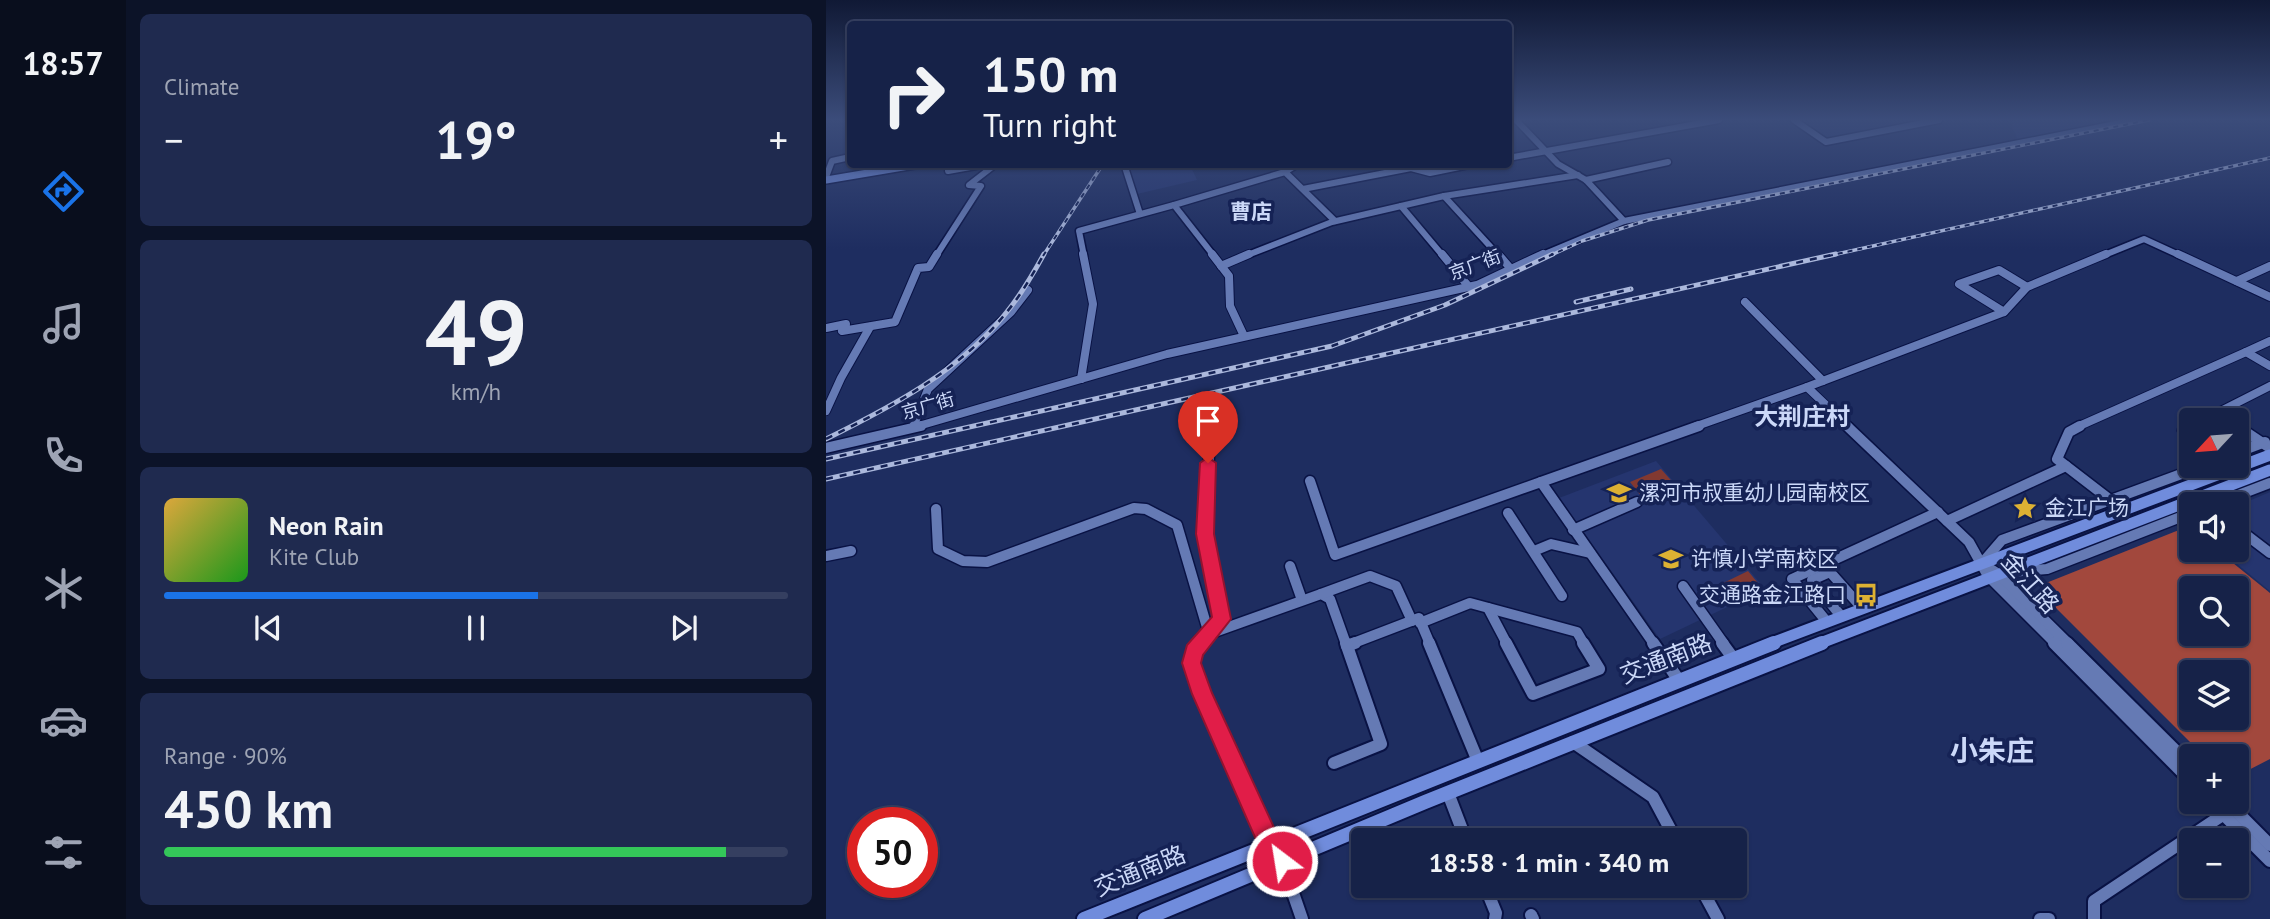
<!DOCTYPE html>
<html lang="en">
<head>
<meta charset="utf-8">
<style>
  :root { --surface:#162248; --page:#1f2a4f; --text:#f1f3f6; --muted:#9ea4b4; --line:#353f60; --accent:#1a73e8 }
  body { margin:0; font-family:"PT Sans","Noto Sans SC",sans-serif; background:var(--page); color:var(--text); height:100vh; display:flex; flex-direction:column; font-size:26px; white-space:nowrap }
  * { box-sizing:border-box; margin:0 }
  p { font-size:23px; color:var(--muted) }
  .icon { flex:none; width:38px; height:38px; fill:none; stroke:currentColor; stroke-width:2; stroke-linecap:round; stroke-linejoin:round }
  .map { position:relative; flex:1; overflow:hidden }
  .sheet { display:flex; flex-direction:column; gap:14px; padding:14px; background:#0c1328; width:700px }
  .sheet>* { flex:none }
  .top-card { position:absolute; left:21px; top:21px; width:665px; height:147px; border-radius:7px; box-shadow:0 2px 5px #0004,0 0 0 2px var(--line); background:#162248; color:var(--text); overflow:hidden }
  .needle { width:46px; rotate:244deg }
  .controls { position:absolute; left:1353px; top:408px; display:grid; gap:14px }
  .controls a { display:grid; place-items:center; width:70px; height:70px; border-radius:7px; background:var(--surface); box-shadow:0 2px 5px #0004,0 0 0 2px var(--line); font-size:35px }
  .speed { position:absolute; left:21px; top:807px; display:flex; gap:14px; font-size:35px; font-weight:700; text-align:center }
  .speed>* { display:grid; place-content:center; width:91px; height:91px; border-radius:50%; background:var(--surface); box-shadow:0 2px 5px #0004,0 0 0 2px var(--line); line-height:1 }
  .speed .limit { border:10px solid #d22; background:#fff; color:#111 }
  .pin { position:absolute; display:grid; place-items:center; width:60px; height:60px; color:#fff; margin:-72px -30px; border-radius:50% 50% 50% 0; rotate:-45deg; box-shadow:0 0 7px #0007 }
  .pin .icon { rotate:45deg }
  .me { position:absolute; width:77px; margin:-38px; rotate:329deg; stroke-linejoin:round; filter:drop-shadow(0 0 5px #0008) }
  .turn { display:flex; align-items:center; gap:24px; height:147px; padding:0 21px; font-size:32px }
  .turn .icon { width:91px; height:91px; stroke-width:2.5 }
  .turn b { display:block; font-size:49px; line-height:60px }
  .big { font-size:52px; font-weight:600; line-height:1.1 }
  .sheet .card { flex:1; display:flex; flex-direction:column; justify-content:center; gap:10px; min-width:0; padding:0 24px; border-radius:10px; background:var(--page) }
  .sheet .dial { align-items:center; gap:0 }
  .dial b { font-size:91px; line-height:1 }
  .song { display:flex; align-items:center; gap:21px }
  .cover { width:84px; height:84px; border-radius:10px; background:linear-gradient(135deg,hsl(40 70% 55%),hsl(120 70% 35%)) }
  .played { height:7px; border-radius:4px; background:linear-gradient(90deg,var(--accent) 60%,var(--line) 60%) }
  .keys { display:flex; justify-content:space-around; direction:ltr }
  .heat { display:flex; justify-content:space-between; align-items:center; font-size:38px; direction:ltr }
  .charge { height:10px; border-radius:5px; background:linear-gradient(90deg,#34c759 90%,var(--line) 0) }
  .trip { position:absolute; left:525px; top:828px; width:396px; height:70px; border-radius:7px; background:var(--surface); box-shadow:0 2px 5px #0004,0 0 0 2px var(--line); font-weight:600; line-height:70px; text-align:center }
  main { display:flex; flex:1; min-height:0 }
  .dock { display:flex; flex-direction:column; width:126px; justify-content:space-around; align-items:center; background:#090e1d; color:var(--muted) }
  .dock .icon { width:49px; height:49px }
  .dock .current { color:var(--accent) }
  .dock b { font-size:32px; color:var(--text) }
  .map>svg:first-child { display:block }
  .built { fill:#25356f }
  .green { fill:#823931 }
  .forest { fill:#a2483d; fill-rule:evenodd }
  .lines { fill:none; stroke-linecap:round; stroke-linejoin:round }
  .minor-far3-casing { stroke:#091244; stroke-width:9 }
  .minor-far2-casing { stroke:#091244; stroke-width:10 }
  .minor-far1-casing { stroke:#091244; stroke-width:13 }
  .minor-casing { stroke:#091244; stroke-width:16 }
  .major-far2-casing { stroke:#091244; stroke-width:10 }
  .major-far1-casing { stroke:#091244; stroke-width:15 }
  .major-casing { stroke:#091244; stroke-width:18 }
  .minor-far3 { stroke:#657ab4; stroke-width:6 }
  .minor-far2 { stroke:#657ab4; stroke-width:8 }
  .minor-far1 { stroke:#657ab4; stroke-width:10 }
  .minor { stroke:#657ab4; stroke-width:12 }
  .major-far2 { stroke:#708cdc; stroke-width:7 }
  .major-far1 { stroke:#708cdc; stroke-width:11 }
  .major { stroke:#708cdc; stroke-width:14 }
  .rail-far1-casing { stroke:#abb8dc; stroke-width:3.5 }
  .rail-casing { stroke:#abb8dc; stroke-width:5 }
  .rail-far1 { stroke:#152255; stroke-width:2; stroke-dasharray:5; stroke-linecap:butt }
  .rail { stroke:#152255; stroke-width:2.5; stroke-dasharray:7; stroke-linecap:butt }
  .route { fill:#e11d48; stroke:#92132f; stroke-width:2 }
  .labels { text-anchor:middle; stroke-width:7; stroke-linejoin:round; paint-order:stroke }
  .far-street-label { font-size:18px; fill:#cbd8f8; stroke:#152255 }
  .far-quarter-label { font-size:21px; font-weight:bold; fill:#cbd8f8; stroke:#152255 }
  .poi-label { font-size:21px; fill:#cbd8f8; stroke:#152255; text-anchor:start }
  .quarter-label { font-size:24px; font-weight:bold; fill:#cbd8f8; stroke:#152255 }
  .near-street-label { font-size:24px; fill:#cbd8f8; stroke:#152255 }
  .near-quarter-label { font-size:28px; font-weight:bold; fill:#cbd8f8; stroke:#152255 }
</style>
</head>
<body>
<main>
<nav class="dock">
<b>18:57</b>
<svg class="icon current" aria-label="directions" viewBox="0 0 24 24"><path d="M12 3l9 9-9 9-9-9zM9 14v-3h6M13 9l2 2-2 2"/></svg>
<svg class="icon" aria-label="music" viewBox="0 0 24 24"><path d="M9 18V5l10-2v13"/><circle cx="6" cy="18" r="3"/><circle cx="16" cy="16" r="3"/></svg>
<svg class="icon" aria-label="phone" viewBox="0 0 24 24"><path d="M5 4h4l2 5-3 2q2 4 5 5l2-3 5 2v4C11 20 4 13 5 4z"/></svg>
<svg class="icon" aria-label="climate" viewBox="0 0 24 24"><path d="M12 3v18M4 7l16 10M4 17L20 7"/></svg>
<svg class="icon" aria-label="car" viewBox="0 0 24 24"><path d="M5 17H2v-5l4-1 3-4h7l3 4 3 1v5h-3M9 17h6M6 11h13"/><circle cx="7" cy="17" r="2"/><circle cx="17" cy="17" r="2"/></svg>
<svg class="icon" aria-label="filters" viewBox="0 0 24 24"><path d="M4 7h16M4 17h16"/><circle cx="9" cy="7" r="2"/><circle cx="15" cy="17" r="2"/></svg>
</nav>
<section class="sheet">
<div class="card"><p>Climate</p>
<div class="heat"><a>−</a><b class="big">19°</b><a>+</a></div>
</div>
<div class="card dial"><b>49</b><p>km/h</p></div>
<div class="card">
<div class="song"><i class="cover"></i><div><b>Neon Rain</b><p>Kite Club</p></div></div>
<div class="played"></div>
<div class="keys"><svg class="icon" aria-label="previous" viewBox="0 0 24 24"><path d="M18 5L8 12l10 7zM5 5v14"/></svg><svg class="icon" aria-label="pause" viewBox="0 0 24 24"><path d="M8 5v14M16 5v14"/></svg><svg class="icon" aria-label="next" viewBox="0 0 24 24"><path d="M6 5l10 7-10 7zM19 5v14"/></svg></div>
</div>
<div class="card"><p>Range · 90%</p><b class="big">450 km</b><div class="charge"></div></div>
</section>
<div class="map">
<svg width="1444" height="919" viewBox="0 0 1444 919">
  <rect width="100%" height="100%" fill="#1e2d60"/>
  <g class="built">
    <polygon points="965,120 1124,120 1000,144"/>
    <polygon points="1188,120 1257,120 1269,127 1192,140 1186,127"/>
    <polygon points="301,165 364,165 371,180 311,194"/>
    <polygon points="830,461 852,487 755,529 733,498"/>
    <polygon points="853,488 939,589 834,639 756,530"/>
    <polygon points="1444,492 1444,591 1394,550 1410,550 1411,506"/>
  </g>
  <g class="green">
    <polygon points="835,469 851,487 819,501 804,482"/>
    <polygon points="922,571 936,588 901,606 887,588"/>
  </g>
  <path class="forest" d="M1363 526 1365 550H1391L1444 593V759L1411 776 1410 756H1378L1218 596 1220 583ZM1410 588V634H1365V588ZM1365 672H1410V718H1365Z"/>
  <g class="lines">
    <g class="minor-far3-casing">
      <g id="minor-far3">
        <polyline points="690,120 732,164 760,180 798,221"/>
        <polyline points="968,120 1000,142 1113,120"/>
        <polyline points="682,158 893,120"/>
        <polyline points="298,164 314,214"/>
        <polyline points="122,171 161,164"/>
        <polyline points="459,172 472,164"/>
        <polyline points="0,177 6,161 24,157"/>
        <polyline points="760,180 842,162"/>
        <polyline points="477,189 585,168 604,173 648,164"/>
        <polyline points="348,205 459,172 509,221"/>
        <polyline points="110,256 155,186 143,185 170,164"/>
        <polyline points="258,256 253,231 348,205 388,256"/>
        <polyline points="419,256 506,222 575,206"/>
        <polyline points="617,256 575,206 618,196"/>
        <polyline points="673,256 618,196 752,175"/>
        <polyline points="714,256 798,221 1310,120"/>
        <polyline points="1276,256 1318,239 1355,256"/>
      </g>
    </g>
    <g class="minor-far2-casing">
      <g id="minor-far2">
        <polyline points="386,254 403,276 404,306 418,336"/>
        <polyline points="616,254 643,287"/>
        <polyline points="672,254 685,269"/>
        <polyline points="1352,254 1444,297"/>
        <polyline points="395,266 423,254"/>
        <polyline points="1411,281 1444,266"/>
        <polyline points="919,302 997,381"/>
        <polyline points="1178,312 1133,284 1173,270 1201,287"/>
        <polyline points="0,328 20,324 16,331 69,322 92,268 103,267 111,254"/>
        <polyline points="1420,352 1444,341"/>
        <polyline points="255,379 267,304 257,254"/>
        <polyline points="981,387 1178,312 1201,287 1280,254"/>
        <polyline points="0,411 15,378 44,327"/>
        <polyline points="1377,420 1444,386"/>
        <polyline points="1410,425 1414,427"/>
        <polyline points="87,427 102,389 185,312 202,290"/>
        <polyline points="89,427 341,354 651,285 717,254"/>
        <polyline points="868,427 981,387 1023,427"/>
        <polyline points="1251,427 1420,352 1444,366"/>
        <polyline points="1362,427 1365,426"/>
      </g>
    </g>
    <g class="minor-far1-casing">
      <g id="minor-far1">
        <polyline points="1021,426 1143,542 1162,576 1230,644"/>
        <polyline points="1254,426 1243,432 1231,459 1283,499"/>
        <polyline points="1365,426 1357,430 1365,436"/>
        <polyline points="1411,426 1444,448"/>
        <polyline points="0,448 95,426"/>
        <polyline points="1410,453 1439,442"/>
        <polyline points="484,481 509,555 715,482"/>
        <polyline points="1389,504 1444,483"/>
        <polyline points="110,509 112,549 137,561 161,562 308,508 320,509 351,525 383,634 495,594 504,599 520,644"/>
        <polyline points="682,513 736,596"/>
        <polyline points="1121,521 1240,466"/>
        <polyline points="1410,527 1444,553"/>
        <polyline points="747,530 811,502"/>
        <polyline points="708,551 725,544 764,553"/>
        <polyline points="0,556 25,551"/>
        <polyline points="1157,562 1176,540 1377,466"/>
        <polyline points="1155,563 1171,573 1243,644"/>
        <polyline points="464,566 476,600"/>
        <polyline points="1187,572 1221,569 1365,513"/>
        <polyline points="857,586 898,644"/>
        <polyline points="495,594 544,576 570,586 586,621"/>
        <polyline points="662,608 681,644"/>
        <polyline points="1015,616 986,580 1004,572 1036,608"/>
        <polyline points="1001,622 966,579 1112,512"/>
        <polyline points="594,623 644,603 751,632 758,644"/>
        <polyline points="374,644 396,619 379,534 384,437"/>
        <polyline points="525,644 593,618 604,644"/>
        <polyline points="828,644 715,482 873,426"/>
      </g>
    </g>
    <g class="minor-casing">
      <g id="minor">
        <polyline points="376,643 368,652 366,663 376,694 443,843"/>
        <polyline points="520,643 521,646 529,643"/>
        <polyline points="603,643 651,759"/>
        <polyline points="680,643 707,694 773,669 757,643"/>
        <polyline points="827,643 852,679"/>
        <polyline points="896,643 907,658"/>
        <polyline points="1228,643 1365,781"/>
        <polyline points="1241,643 1365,766"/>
        <polyline points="747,742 827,797 850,840"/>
        <polyline points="508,763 555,744 521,646"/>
        <polyline points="622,793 640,840"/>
        <polyline points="1385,802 1444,861"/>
        <polyline points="1401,802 1444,845"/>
        <polyline points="456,861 476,919"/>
        <polyline points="659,886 670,913 669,919"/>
        <polyline points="874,886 892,919"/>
        <polyline points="705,915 707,919"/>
        <polyline points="1214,919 1223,919"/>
        <polyline points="1268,919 1268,901 1398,814"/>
      </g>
    </g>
    <g class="major-far2-casing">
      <polyline id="major-far2" points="0,180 95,164"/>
    </g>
    <g class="major-far1-casing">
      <g id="major-far1">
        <polyline points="943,644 1444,455"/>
        <polyline points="992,644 1444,470"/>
      </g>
    </g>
    <g class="major-casing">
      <g id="major">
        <polyline points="258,919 948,643"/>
        <polyline points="319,919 599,802 996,643"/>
      </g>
    </g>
    <use href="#minor-far3" class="minor-far3"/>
    <use href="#minor-far2" class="minor-far2"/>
    <use href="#minor-far1" class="minor-far1"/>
    <use href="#minor" class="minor"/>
    <use href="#major-far2" class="major-far2"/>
    <use href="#major-far1" class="major-far1"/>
    <use href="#major" class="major"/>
    <g class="rail-far1-casing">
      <g id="rail-far1">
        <polyline points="217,256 277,164"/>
        <polyline points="723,256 756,241 822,220 1323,120"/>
        <polyline points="1002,256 1444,158"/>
      </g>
    </g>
    <g class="rail-casing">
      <g id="rail">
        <polyline points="750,302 805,289"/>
        <path d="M0 439C65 407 134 371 180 313 195 295 207 274 218 254"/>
        <polyline points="0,459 506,346 619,305 727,254"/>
        <polyline points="0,479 1010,254"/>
      </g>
    </g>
    <use href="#rail-far1" class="rail-far1"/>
    <use href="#rail" class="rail"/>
  </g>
  <linearGradient id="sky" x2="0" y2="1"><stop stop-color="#101935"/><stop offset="0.48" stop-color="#3b4c7a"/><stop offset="1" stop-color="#3b4c7a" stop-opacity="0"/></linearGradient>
  <rect width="1444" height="249" fill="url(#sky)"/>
  <polygon class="route" points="382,457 390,463 388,534 405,619 377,655 375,663 386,693 451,834 468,861 464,869 456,873 448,869 435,851 366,694 356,663 361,645 386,617 370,534 374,463"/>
  <defs>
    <g id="school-bare" transform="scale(1.89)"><path d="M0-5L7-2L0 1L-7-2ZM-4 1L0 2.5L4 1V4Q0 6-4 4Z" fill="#ddb133" stroke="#152255" stroke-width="2.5" paint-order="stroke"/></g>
    <g id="sight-bare" transform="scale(1.89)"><path d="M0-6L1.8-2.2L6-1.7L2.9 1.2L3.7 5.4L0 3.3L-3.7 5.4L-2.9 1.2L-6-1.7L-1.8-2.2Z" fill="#ddb133" stroke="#152255" stroke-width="2.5" paint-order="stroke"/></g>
    <g id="bus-bare" transform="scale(1.89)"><path d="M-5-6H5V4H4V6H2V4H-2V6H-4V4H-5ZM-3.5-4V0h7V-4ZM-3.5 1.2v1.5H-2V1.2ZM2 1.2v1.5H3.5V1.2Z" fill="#ddb133" stroke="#152255" stroke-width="2.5" paint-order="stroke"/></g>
  </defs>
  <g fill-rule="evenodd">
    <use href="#school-bare" x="793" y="493"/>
    <use href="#sight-bare" x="1199" y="508"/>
    <use href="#school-bare" x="845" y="559"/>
    <use href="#bus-bare" x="1040" y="595"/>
  </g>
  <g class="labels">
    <g class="far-street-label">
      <text transform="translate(649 265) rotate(-21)" y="6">京广街</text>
      <text transform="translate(102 406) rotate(-16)" y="6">京广街</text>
    </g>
    <g class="far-quarter-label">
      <text x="425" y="219">曹店</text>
    </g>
    <g class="poi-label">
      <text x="813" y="500">漯河市叔重幼儿园南校区</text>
      <text x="1219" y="515">金江广场</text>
      <text x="865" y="566">许慎小学南校区</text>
      <text x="1020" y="602" text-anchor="end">交通路金江路口</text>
    </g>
    <g class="quarter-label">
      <text x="976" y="425">大荆庄村</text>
    </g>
    <g class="near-street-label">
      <text transform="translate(1204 583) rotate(48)" y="8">金江路</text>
      <text transform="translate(840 659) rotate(-21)" y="8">交通南路</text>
      <text transform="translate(314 871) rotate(-22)" y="8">交通南路</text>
    </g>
    <g class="near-quarter-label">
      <text x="1166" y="761">小朱庄</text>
    </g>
  </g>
</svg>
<div class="controls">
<a><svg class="needle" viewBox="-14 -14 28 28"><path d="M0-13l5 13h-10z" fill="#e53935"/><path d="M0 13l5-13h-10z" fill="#9ea4b4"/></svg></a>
<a><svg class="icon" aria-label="sound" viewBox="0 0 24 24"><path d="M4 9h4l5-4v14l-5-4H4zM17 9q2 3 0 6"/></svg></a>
<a><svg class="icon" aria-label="search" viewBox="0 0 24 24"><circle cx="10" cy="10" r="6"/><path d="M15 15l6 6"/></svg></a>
<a><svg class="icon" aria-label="layers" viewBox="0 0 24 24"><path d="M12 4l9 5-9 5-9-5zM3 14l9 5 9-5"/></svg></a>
<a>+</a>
<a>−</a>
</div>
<div class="speed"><div class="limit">50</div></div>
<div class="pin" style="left:382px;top:463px;background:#d93025"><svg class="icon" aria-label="arrive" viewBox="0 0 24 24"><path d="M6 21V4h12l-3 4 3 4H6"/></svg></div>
<svg class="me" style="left:456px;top:861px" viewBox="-20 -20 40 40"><circle r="17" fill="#e11d48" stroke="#fff" stroke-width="3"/><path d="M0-11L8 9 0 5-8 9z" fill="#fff"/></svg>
<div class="trip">18:58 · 1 min · 340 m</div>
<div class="top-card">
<div class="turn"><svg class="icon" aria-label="right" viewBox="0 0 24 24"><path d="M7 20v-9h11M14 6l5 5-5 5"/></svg><div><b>150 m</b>Turn right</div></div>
</div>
</div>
</main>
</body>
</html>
